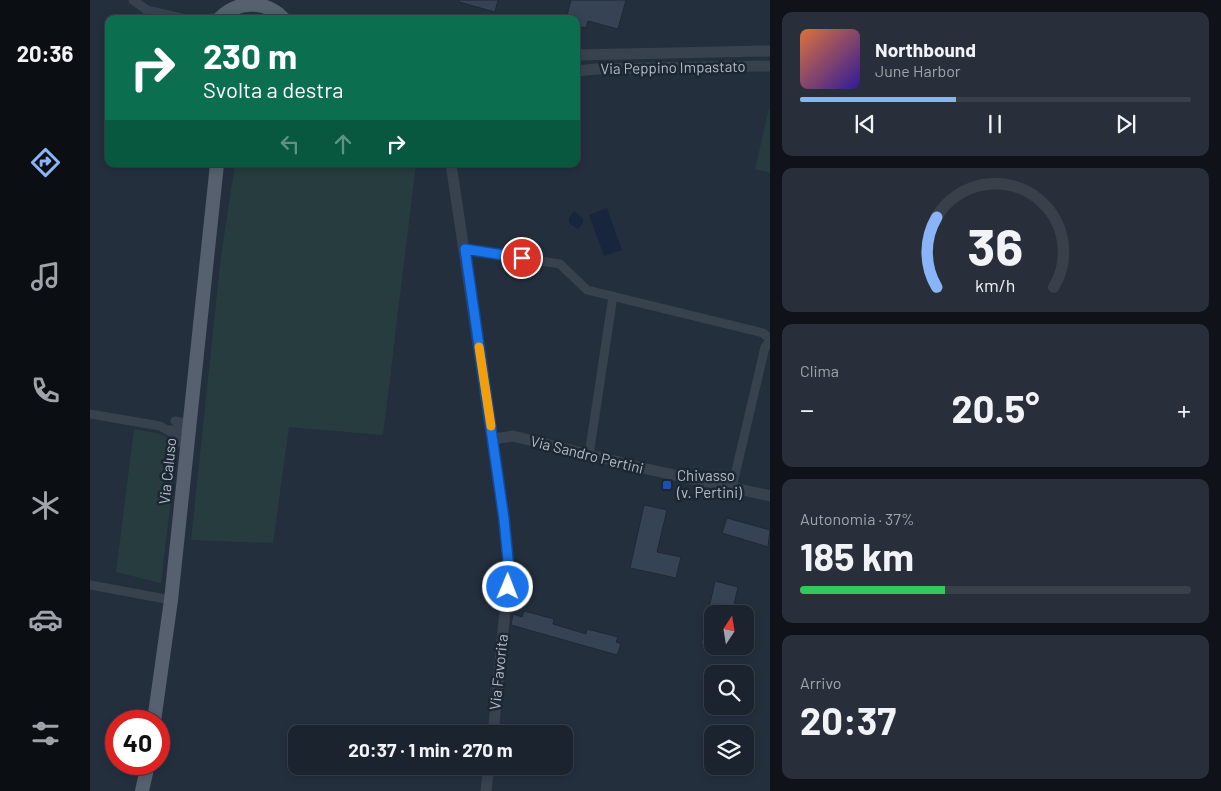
<!DOCTYPE html>
<html lang="it">
<head>
<meta charset="utf-8">
<style>
  :root { --surface:#1b232e; --page:#282f3a; --text:#f1f3f6; --muted:#a0a4aa; --line:#39404a; --accent:#8ab4f8 }
  body { margin:0; font-family:Barlow,sans-serif; background:var(--page); color:var(--text); height:100vh; display:flex; flex-direction:column; font-size:19px; white-space:nowrap }
  * { box-sizing:border-box; margin:0 }
  p { font-size:16px; color:var(--muted) }
  .icon { flex:none; width:28px; height:28px; fill:none; stroke:currentColor; stroke-width:2; stroke-linecap:round; stroke-linejoin:round }
  .map { position:relative; flex:1; overflow:hidden }
  .details { display:flex; flex-direction:column; gap:12px; padding:12px; background:#0f1319; width:451px }
  .details>* { flex:none }
  .top-card { position:absolute; left:15px; top:15px; width:475px; height:152px; border-radius:10px; box-shadow:0 2px 8px #0003,0 0 0 1px var(--line); background:#0b6e4f; color:#fff; overflow:hidden }
  .needle { width:32px; rotate:12deg }
  .tools { position:absolute; left:614px; top:605px; display:grid; gap:10px }
  .tools a { display:grid; place-items:center; width:50px; height:50px; border-radius:10px; background:var(--surface); box-shadow:0 2px 8px #0003,0 0 0 1px var(--line); font-size:25px }
  .speed { position:absolute; left:15px; top:710px; display:flex; gap:10px; font-size:25px; font-weight:700; text-align:center }
  .speed>* { display:grid; place-content:center; width:65px; height:65px; border-radius:50%; background:var(--surface); box-shadow:0 2px 8px #0003,0 0 0 1px var(--line); line-height:1 }
  .speed .limit { border:8px solid #d22; background:#fff; color:#111 }
  .pin { position:absolute; display:grid; place-items:center; width:42px; height:42px; color:#fff; margin:-21px; border:2px solid #fff; border-radius:50%; box-shadow:0 1px 5px #0007 }
  .me { position:absolute; width:55px; margin:-28px; rotate:1deg; stroke-linejoin:round; filter:drop-shadow(0 0 4px #0008) }
  .turn { display:flex; align-items:center; gap:18px; height:105px; padding:0 15px; font-size:22px }
  .turn .icon { width:65px; height:65px; stroke-width:2.5 }
  .turn b { display:block; font-size:35px; line-height:42px }
  .lanes { display:flex; align-items:center; height:48px; padding:0 15px; background:#0003; justify-content:center; gap:25px; direction:ltr }
  .lanes .off { opacity:.35 }
  .big { font-size:38px; font-weight:700; line-height:1.1 }
  .details .widget { flex:1; display:flex; flex-direction:column; justify-content:center; gap:8px; min-width:0; padding:0 18px; border-radius:10px; background:var(--page) }
  .details .dial { align-items:center; gap:0 }
  .dial svg { height:130px; overflow:visible; fill:none; stroke:var(--line); stroke-width:7; stroke-linecap:round; text-anchor:middle }
  .dial text { fill:var(--text); stroke:none }
  .song { display:flex; align-items:center; gap:15px }
  .cover { width:60px; height:60px; border-radius:8px; background:linear-gradient(135deg,hsl(20 70% 55%),hsl(250 70% 35%)) }
  .played { height:5px; border-radius:2px; background:linear-gradient(90deg,var(--accent) 40%,var(--line) 40%) }
  .keys { display:flex; justify-content:space-around; direction:ltr }
  .heat { display:flex; justify-content:space-between; align-items:center; font-size:28px; direction:ltr }
  .charge { height:8px; border-radius:4px; background:linear-gradient(90deg,#34c759 37%,var(--line) 0) }
  .trip { position:absolute; left:198px; top:725px; width:285px; height:50px; border-radius:10px; background:var(--surface); box-shadow:0 2px 8px #0003,0 0 0 1px var(--line); font-weight:700; line-height:50px; text-align:center }
  main { display:flex; flex:1; min-height:0 }
  .tabs { display:flex; flex-direction:column; width:90px; justify-content:space-around; align-items:center; background:#0b0e12; color:var(--muted) }
  .tabs .icon { width:35px; height:35px }
  .tabs .current { color:var(--accent) }
  .tabs b { font-size:22px; color:var(--text) }
  .map>svg:first-child { display:block }
  .green { fill:#263c3f }
  .water { fill:#17263c }
  .building { fill:#364354; stroke:#1f2835 }
  .lines { fill:none; stroke-linecap:round; stroke-linejoin:round }
  .minor { stroke:#38414e; stroke-width:9 }
  .tertiary { stroke:#38414e; stroke-width:11 }
  .primary { stroke:#56606e; stroke-width:14 }
  .route-casing { stroke:#114b97; stroke-width:12 }
  .route { stroke:#1a73e8; stroke-width:9 }
  .slow { stroke:#f59e0b; stroke-width:9 }
  .transit-dot { fill:#1a4fb4; stroke:#1d2633; stroke-width:2 }
  .labels { text-anchor:middle; stroke-width:5; stroke-linejoin:round; paint-order:stroke }
  .street-label { font-size:15px; fill:#b4bcc9; stroke:#1d2633 }
  .poi-label { font-size:15px; fill:#b4bcc9; stroke:#1d2633; text-anchor:start }
</style>
</head>
<body>
<main>
<nav class="tabs">
<b>20:36</b>
<svg class="icon current" aria-label="directions" viewBox="0 0 24 24"><path d="M12 3l9 9-9 9-9-9zM9 14v-3h6M13 9l2 2-2 2"/></svg>
<svg class="icon" aria-label="music" viewBox="0 0 24 24"><path d="M9 18V5l10-2v13"/><circle cx="6" cy="18" r="3"/><circle cx="16" cy="16" r="3"/></svg>
<svg class="icon" aria-label="phone" viewBox="0 0 24 24"><path d="M5 4h4l2 5-3 2q2 4 5 5l2-3 5 2v4C11 20 4 13 5 4z"/></svg>
<svg class="icon" aria-label="climate" viewBox="0 0 24 24"><path d="M12 3v18M4 7l16 10M4 17L20 7"/></svg>
<svg class="icon" aria-label="car" viewBox="0 0 24 24"><path d="M5 17H2v-5l4-1 3-4h7l3 4 3 1v5h-3M9 17h6M6 11h13"/><circle cx="7" cy="17" r="2"/><circle cx="17" cy="17" r="2"/></svg>
<svg class="icon" aria-label="filters" viewBox="0 0 24 24"><path d="M4 7h16M4 17h16"/><circle cx="9" cy="7" r="2"/><circle cx="15" cy="17" r="2"/></svg>
</nav>
<div class="map">
<svg width="680" height="791" viewBox="0 0 680 791">
  <rect width="100%" height="100%" fill="#242f3e"/>
  <g class="green">
    <polygon points="679,109 680,109 680,173 665,169"/>
    <polygon points="145,164 326,164 293,435 199,427 183,543 101,540 131,256"/>
    <path d="M44 429C58 432 81 432 87 448L71 583 26 572Z"/>
  </g>
  <g class="water">
    <polygon points="517,208 532,250 514,256 499,215"/>
    <polygon points="484,211 493,219 493,223 488,229 479,223 479,218"/>
  </g>
  <g class="building">
    <polygon points="369,0 408,0 405,12 369,2"/>
    <polygon points="481,0 536,0 528,29 498,21 496,28 486,26 486,19 476,19"/>
    <polygon points="554,505 577,510 567,552 591,557 586,578 540,568"/>
    <polygon points="637,518 680,530 678,547 632,533"/>
    <polygon points="625,581 648,587 642,614 622,614 622,647 611,644"/>
    <polygon points="434,611 464,619 463,624 496,634 497,629 528,637 526,642 531,644 527,655 421,625 423,614 432,617"/>
    <polygon points="636,646 659,646 657,655 635,650"/>
  </g>
  <g class="lines">
    <g class="minor">
      <polyline points="43,0 61,13"/>
      <polyline points="56,10 96,19 130,18"/>
      <polyline points="375,249 470,264 497,290 673,333 680,339"/>
      <polyline points="0,414 70,426 86,435 96,449"/>
      <polyline points="79,430 90,430 99,426 91,422 85,421"/>
      <polyline points="499,455 523,296"/>
      <polyline points="642,488 675,347 680,341"/>
      <polyline points="0,585 81,600"/>
    </g>
    <g class="tertiary">
      <polyline points="486,55 680,51"/>
      <polyline points="486,71 506,69 680,66"/>
      <polyline points="361,164 414,519 419,570 403,734"/>
      <polyline points="403,439 423,436 557,469 680,496"/>
      <polyline points="396,791 399,766"/>
    </g>
    <g class="primary">
      <path d="M129 19C147 0 176 0 194 19"/>
      <polyline points="64,721 81,600 127,164"/>
      <polyline points="52,791 58,764"/>
    </g>
  </g>
  <g class="lines">
    <g class="route-casing">
      <polyline id="route" points="418,587 419,570 414,519 375,249 432,258"/>
    </g>
    <use href="#route" class="route"/>
    <polyline class="slow" points="389,347 401,426"/>
  </g>
  <rect class="transit-dot" x="572" y="480" width="10" height="10" rx="2.5"/>
  <g class="labels">
    <g class="street-label">
      <text transform="translate(583 68) rotate(-1)" y="5">Via Peppino Impastato</text>
      <text transform="translate(497 455) rotate(14)" y="5">Via Sandro Pertini</text>
      <text transform="translate(78 471) rotate(-84)" y="5">Via Caluso</text>
      <text transform="translate(409 672) rotate(-84)" y="5">Via Favorita</text>
    </g>
    <g class="poi-label">
      <text x="587" y="481">Chivasso<tspan x="587" dy="17">(v. Pertini)</tspan></text>
    </g>
  </g>
</svg>
<div class="tools">
<a><svg class="needle" viewBox="-14 -14 28 28"><path d="M0-13l5 13h-10z" fill="#e53935"/><path d="M0 13l5-13h-10z" fill="#a0a4aa"/></svg></a>
<a><svg class="icon" aria-label="search" viewBox="0 0 24 24"><circle cx="10" cy="10" r="6"/><path d="M15 15l6 6"/></svg></a>
<a><svg class="icon" aria-label="layers" viewBox="0 0 24 24"><path d="M12 4l9 5-9 5-9-5zM3 14l9 5 9-5"/></svg></a>
</div>
<div class="speed"><div class="limit">40</div></div>
<div class="pin" style="left:432px;top:258px;background:#d93025"><svg class="icon" aria-label="arrive" viewBox="0 0 24 24"><path d="M6 21V4h12l-3 4 3 4H6"/></svg></div>
<svg class="me" style="left:418px;top:587px" viewBox="-20 -20 40 40"><circle r="17" fill="#1a73e8" stroke="#fff" stroke-width="3"/><path d="M0-11L8 9 0 5-8 9z" fill="#fff"/></svg>
<div class="trip">20:37 · 1 min · 270 m</div>
<div class="top-card">
<div class="turn"><svg class="icon" aria-label="right" viewBox="0 0 24 24"><path d="M7 20v-9h11M14 6l5 5-5 5"/></svg><div><b>230 m</b>Svolta a destra</div></div>
<div class="lanes"><svg class="icon off" aria-label="left" viewBox="0 0 24 24"><path d="M17 20v-9H6M10 6l-5 5 5 5"/></svg><svg class="icon off" aria-label="ahead" viewBox="0 0 24 24"><path d="M12 20V5M6 11l6-6 6 6"/></svg><svg class="icon" aria-label="right" viewBox="0 0 24 24"><path d="M7 20v-9h11M14 6l5 5-5 5"/></svg></div>
</div>
</div>
<section class="details">
<div class="widget">
<div class="song"><i class="cover"></i><div><b>Northbound</b><p>June Harbor</p></div></div>
<div class="played"></div>
<div class="keys"><svg class="icon" aria-label="previous" viewBox="0 0 24 24"><path d="M18 5L8 12l10 7zM5 5v14"/></svg><svg class="icon" aria-label="pause" viewBox="0 0 24 24"><path d="M8 5v14M16 5v14"/></svg><svg class="icon" aria-label="next" viewBox="0 0 24 24"><path d="M6 5l10 7-10 7zM19 5v14"/></svg></div>
</div>
<div class="widget dial"><svg viewBox="0 0 100 80">
<path d="M14 69A42 42 0 1 1 86 69"/>
<path d="M14 69A42 42 0 0 1 14 26" stroke="#8ab4f8"/>
<text x="50" y="56" font-size="32" font-weight="700">36</text>
<text x="50" y="72" font-size="11">km/h</text>
</svg></div>
<div class="widget"><p>Clima</p>
<div class="heat"><a>−</a><b class="big">20.5°</b><a>+</a></div>
</div>
<div class="widget"><p>Autonomia · 37%</p><b class="big">185 km</b><div class="charge"></div></div>
<div class="widget"><p>Arrivo</p><b class="big">20:37</b></div>
</section>
</main>
</body>
</html>
